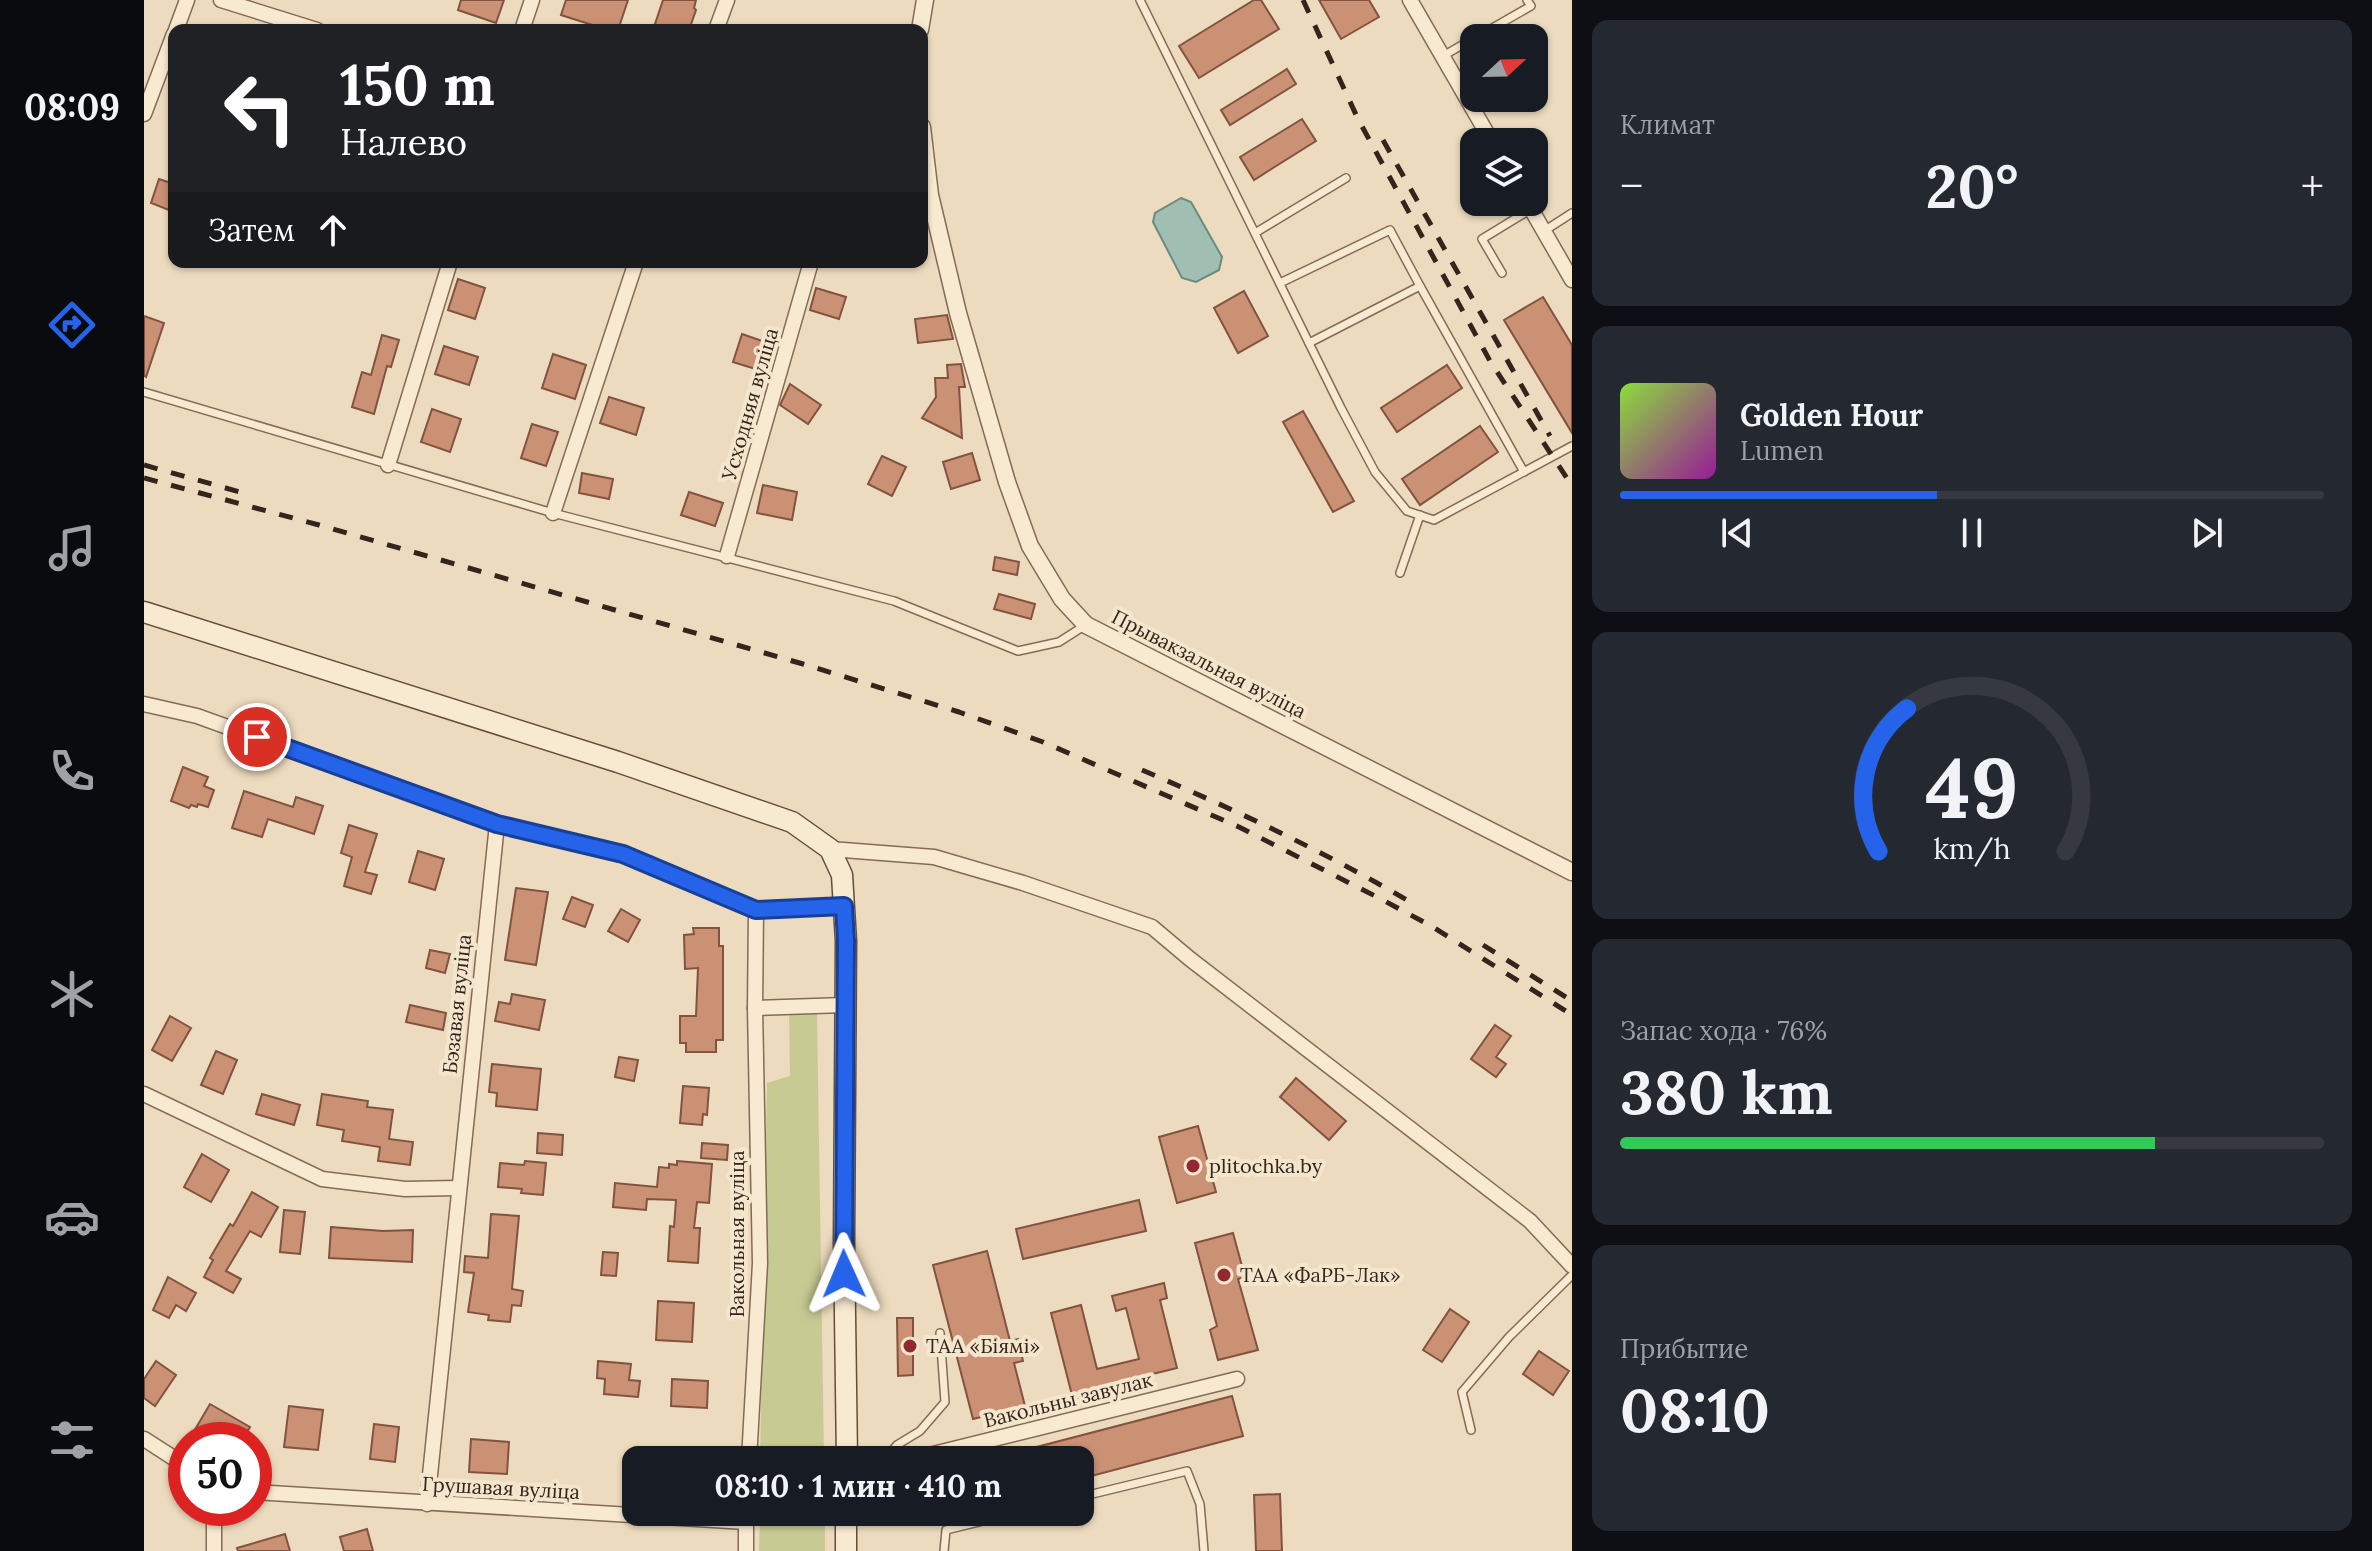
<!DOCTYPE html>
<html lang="ru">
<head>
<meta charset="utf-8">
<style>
  :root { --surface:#171b24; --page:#242831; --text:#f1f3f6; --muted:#9ea1a6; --line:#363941; --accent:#2563eb }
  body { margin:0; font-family:Lora,serif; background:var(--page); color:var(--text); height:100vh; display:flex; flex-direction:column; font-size:30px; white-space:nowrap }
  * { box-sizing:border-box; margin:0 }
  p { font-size:26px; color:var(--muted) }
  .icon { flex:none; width:44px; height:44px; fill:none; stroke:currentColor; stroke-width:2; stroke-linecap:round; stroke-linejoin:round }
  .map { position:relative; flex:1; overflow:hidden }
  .drawer { display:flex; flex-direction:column; gap:20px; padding:20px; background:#0d0f14; width:800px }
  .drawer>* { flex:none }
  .top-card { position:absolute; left:24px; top:24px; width:760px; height:244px; border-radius:16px; box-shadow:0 2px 6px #0004; background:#202124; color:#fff; overflow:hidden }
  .needle { width:52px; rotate:68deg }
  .controls { position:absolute; left:1316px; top:24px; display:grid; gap:16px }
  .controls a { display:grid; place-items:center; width:88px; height:88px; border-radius:16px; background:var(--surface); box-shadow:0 2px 6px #0004; font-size:40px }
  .speed { position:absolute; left:24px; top:1422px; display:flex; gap:16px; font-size:40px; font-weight:700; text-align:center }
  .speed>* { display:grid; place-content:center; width:104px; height:104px; border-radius:50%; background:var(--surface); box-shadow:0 2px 6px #0004; line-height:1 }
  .speed .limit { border:12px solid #d22; background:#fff; color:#111 }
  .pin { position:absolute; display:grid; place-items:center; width:68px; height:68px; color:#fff; margin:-34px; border:4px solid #fff; border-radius:50%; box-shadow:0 2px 8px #0007 }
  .me { position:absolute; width:88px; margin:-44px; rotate:359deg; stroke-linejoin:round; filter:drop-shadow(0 0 6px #0008) }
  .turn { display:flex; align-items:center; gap:28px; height:168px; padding:0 40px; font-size:36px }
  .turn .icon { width:104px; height:104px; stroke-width:2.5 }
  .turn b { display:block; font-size:56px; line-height:68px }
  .then { display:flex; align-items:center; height:76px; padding:0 40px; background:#0003; gap:16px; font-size:30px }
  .big { font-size:60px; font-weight:700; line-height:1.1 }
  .drawer .card { flex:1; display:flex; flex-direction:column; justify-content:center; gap:12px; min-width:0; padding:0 28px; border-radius:16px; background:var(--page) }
  .drawer .dial { align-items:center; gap:0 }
  .dial svg { height:208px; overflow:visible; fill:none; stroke:var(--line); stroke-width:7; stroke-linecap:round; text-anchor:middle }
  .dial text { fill:var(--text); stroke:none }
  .song { display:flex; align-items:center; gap:24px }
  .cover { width:96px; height:96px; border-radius:12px; background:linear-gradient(135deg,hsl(90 70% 55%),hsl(300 70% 35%)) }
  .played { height:8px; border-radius:4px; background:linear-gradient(90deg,var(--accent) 45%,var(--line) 45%) }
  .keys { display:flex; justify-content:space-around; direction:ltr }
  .heat { display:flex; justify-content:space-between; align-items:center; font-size:44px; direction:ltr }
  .charge { height:12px; border-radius:6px; background:linear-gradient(90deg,#34c759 76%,var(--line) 0) }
  .trip { position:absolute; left:478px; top:1446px; width:472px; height:80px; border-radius:16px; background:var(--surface); box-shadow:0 2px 6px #0004; font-weight:700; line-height:80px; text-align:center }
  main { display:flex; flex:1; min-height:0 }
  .dock { display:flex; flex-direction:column; width:144px; justify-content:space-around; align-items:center; background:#090b0e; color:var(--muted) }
  .dock .icon { width:56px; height:56px }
  .dock .active { color:var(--accent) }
  .dock b { font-size:36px; color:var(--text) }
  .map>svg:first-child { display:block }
  .green { fill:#c8ca93 }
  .water { fill:#a1beb3; stroke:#698b80; stroke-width:2 }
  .building { fill:#ca9175; stroke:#82533e; stroke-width:2 }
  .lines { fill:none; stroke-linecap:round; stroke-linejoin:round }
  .service-casing { stroke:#846b57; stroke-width:10 }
  .minor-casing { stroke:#846b57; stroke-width:17 }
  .tertiary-casing { stroke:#846b57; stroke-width:19 }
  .secondary-casing { stroke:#654d3b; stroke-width:23 }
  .service { stroke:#f8e9d1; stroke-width:7 }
  .minor { stroke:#f8e9d1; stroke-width:14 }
  .tertiary { stroke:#f8e9d1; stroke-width:16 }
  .secondary { stroke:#f8e9d1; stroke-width:20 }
  .rail { stroke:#34251c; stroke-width:5; stroke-dasharray:14 14; stroke-linecap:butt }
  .route-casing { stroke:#184099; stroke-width:20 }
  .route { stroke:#2563eb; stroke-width:14 }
  .poi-dot { fill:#912933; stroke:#f4e6cd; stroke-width:3 }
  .labels { text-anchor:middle; stroke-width:8; stroke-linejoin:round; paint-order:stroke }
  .street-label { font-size:20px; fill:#34251c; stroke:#f4e6cd }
  .poi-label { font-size:20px; fill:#34251c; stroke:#f4e6cd; text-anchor:start }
</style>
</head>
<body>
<main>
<nav class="dock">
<b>08:09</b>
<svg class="icon active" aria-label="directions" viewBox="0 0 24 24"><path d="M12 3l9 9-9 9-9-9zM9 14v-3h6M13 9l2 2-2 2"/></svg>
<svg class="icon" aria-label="music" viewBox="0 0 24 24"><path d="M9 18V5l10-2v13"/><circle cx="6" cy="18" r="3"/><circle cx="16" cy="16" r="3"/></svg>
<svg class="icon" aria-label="phone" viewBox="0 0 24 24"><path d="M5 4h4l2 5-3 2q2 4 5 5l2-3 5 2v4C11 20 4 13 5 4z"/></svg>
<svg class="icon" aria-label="climate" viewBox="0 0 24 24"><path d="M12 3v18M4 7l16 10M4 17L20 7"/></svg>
<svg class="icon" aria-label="car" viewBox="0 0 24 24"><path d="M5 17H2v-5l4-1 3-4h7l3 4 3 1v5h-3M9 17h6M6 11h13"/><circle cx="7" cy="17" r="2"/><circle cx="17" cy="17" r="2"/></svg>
<svg class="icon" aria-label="filters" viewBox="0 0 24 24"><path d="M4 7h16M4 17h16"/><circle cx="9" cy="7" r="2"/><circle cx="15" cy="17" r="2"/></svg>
</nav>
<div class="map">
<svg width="1428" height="1551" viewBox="0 0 1428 1551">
  <rect width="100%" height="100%" fill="#ecdbbe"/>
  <g class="green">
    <polygon points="645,1013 673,1014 680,1460 616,1460 623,1083 646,1076"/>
    <polygon points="616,1512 681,1512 681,1551 615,1551"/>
  </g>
  <polygon class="water" points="1037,198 1047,202 1078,257 1075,270 1052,282 1038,278 1009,222 1011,213"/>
  <g class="building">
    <polygon points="317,0 360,0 352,23 314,10"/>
    <polygon points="422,0 484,0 474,30 464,30 417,15"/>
    <polygon points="519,0 552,0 550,8 552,10 545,30 509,30"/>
    <polygon points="1110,0 1117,0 1135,29 1055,78 1035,46"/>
    <polygon points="1175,0 1225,0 1235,17 1197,39"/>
    <polygon points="1143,69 1152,84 1086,125 1077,110"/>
    <polygon points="1158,119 1172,141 1110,180 1096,157"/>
    <polygon points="15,179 30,184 30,212 7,203"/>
    <polygon points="314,279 341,288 331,319 304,310"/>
    <polygon points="672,288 702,297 695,319 666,310"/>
    <polygon points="1100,291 1124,336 1094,353 1070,308"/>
    <polygon points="1399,297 1428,345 1428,433 1360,320"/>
    <polygon points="803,315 809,339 774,343 771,319"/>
    <polygon points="0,316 20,323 2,377 0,376"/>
    <polygon points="598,334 627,344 618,371 589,362"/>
    <polygon points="238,335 255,340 247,367 243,366 230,414 208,407 218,372 227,375"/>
    <polygon points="300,346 334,357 325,385 291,374"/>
    <polygon points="409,354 442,365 431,399 398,388"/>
    <polygon points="817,364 821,387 815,387 818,438 778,418 792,397 791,378 804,378 803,365"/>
    <polygon points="1303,365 1318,388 1253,432 1237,408"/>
    <polygon points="646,384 677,405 664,424 636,405"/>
    <polygon points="465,397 500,408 492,435 456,423"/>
    <polygon points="288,409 317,419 306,452 277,442"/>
    <polygon points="1159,411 1210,501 1189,512 1139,422"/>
    <polygon points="388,424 414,432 402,466 377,458"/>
    <polygon points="1336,426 1354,452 1276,505 1258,479"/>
    <polygon points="828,453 836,480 807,489 799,462"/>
    <polygon points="738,456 762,467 748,496 724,484"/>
    <polygon points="438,473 469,479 465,499 435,493"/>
    <polygon points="619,485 653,492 648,520 613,513"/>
    <polygon points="545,492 579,503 571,526 537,515"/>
    <polygon points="851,557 875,562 873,575 849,570"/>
    <polygon points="855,594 891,604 887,619 850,609"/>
    <polygon points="39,767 64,777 60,786 70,790 64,807 54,804 53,807 47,805 45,808 27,801"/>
    <polygon points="100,791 149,807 152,797 179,806 170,834 124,819 118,837 88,828"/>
    <polygon points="205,825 233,834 221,872 233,875 227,894 200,886 208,857 197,853"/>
    <polygon points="274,851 300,859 291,890 265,882"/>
    <polygon points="372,888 404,892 392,965 361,960"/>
    <polygon points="428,897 449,905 441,927 419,919"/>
    <polygon points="477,909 496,920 484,942 464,931"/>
    <polygon points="549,928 575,928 575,946 579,946 579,1040 572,1040 572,1052 542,1052 542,1043 536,1043 536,1016 552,1016 554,968 541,969 540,935 550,934"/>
    <polygon points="286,950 306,954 301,973 282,968"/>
    <polygon points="368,994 401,1000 395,1030 351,1021 355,1002 366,1004"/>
    <polygon points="266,1005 302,1013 299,1030 262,1022"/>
    <polygon points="26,1016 47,1028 28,1061 8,1050"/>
    <polygon points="1351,1025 1367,1036 1352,1057 1362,1064 1352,1077 1327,1059"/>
    <polygon points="72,1051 93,1060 79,1094 57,1085"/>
    <polygon points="475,1057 494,1060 490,1081 471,1077"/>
    <polygon points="348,1064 397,1069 393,1110 352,1106 353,1093 345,1092"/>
    <polygon points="1152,1078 1202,1121 1185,1140 1136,1097"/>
    <polygon points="539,1086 565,1088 563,1115 559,1114 558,1125 536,1123"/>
    <polygon points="118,1094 156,1105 150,1125 112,1114"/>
    <polygon points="178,1094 224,1101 223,1107 249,1110 245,1139 269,1142 266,1165 234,1161 236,1147 198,1141 200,1130 173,1125"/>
    <polygon points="1054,1126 1072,1192 1033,1203 1015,1137"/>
    <polygon points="394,1133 419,1135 418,1155 393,1153"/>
    <polygon points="558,1143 584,1145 583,1160 557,1158"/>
    <polygon points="58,1154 85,1170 67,1202 40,1187"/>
    <polygon points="381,1161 402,1163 399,1195 377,1193 378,1189 354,1187 356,1163 380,1165"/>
    <polygon points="533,1161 568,1164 565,1203 553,1202 550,1228 556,1228 554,1263 524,1261 526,1226 530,1227 532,1200 503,1199 502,1210 469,1207 471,1183 513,1187 515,1167 525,1168 525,1164 533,1165"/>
    <polygon points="108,1192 134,1207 117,1237 106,1231 82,1271 97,1279 89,1293 60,1277 69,1260 66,1258 86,1224 89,1226"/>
    <polygon points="995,1200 1002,1231 879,1259 872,1229"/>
    <polygon points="140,1210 161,1212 156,1254 136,1252"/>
    <polygon points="347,1214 375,1216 368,1289 379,1291 377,1306 368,1305 366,1322 344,1320 345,1315 324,1312 330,1273 320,1272 321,1256 344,1258"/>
    <polygon points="187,1227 239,1231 269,1230 268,1262 185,1258"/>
    <polygon points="1089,1233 1101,1277 1094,1279 1114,1350 1074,1360 1066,1330 1073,1326 1051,1243"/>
    <polygon points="843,1251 866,1341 874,1339 879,1361 870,1363 881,1406 829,1419 789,1265"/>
    <polygon points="459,1252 474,1253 472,1276 457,1275"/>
    <polygon points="24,1277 52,1293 42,1311 32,1305 25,1318 9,1310"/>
    <polygon points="1020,1283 1023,1298 1016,1300 1033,1368 992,1378 995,1387 962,1396 959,1392 929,1399 907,1313 937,1305 953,1369 995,1359 982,1308 972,1311 968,1296"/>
    <polygon points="514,1301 550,1303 548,1342 512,1340"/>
    <polygon points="1306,1309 1325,1322 1298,1362 1279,1350"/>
    <polygon points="753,1318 769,1318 769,1375 754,1376"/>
    <polygon points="1395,1351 1425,1371 1409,1395 1379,1374"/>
    <polygon points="12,1361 32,1375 11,1406 0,1398 0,1379"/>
    <polygon points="454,1361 487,1364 485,1380 496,1381 494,1397 460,1394 461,1379 453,1378"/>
    <polygon points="528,1379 564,1381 563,1408 527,1406"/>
    <polygon points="1088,1396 1099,1436 936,1479 936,1460 859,1460 858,1456"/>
    <polygon points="66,1404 106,1427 98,1440 61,1440 49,1433"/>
    <polygon points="145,1406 179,1410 174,1450 140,1447"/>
    <polygon points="230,1424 255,1427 251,1462 226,1459"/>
    <polygon points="327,1439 365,1442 363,1474 325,1472"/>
    <polygon points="1136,1494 1138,1551 1112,1551 1110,1495"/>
    <polygon points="223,1529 229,1551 200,1551 196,1537"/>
    <polygon points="141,1534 146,1551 94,1551 93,1548"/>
  </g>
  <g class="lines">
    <g class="service-casing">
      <g id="service">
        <polyline points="996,0 1197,408 1231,472 1263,511 1290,520 1428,446"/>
        <polyline points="1331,38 1387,6 1383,0"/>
        <polyline points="1299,56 1330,38"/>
        <polyline points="1400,231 1428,213"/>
        <polyline points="1111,233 1202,178"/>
        <polyline points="1358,273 1338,239 1387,209"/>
        <polyline points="1136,283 1246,230 1276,286"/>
        <polyline points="1165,343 1276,286 1380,472"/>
        <polyline points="0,392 409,513 750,601 874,651 915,642 940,626"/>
        <polyline points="1256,573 1276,515"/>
        <polyline points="1327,1430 1318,1392 1365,1337 1428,1275"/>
        <polyline points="740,1460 753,1445 776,1431 801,1402 796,1333"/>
        <polyline points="936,1497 1043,1471 1056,1504 1060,1551"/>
        <polyline points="800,1551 802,1530 876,1512"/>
      </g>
    </g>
    <g class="minor-casing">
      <g id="minor">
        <polyline points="77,0 173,30"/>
        <polyline points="1266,0 1348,142"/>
        <polyline points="32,30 43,0"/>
        <polyline points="378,30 388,0"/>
        <polyline points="572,30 583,0"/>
        <polyline points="0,114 30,34"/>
        <polyline points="1383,202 1428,280"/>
        <polyline points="244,465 306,262"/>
        <polyline points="409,513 492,262"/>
        <polyline points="583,556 667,262"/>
        <polyline points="0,704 53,716 353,824 479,854 612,910 611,1008 616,1263 605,1460"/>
        <polyline points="686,849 790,857 879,883 1008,927 1046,959 1386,1221 1428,1266"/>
        <polyline points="612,910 700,906"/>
        <polyline points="611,1008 701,1005"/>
        <polyline points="0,1094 178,1179 261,1189 314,1188"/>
        <polyline points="0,1439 42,1466"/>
        <polyline points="765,1460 1093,1379"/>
        <polyline points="110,1492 602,1522"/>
        <polyline points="283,1504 353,824"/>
        <polyline points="70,1551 70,1523 81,1508"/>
        <polyline points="602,1551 602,1512"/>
      </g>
    </g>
    <g class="tertiary-casing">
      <g id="tertiary">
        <polyline points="776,30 781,0"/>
        <polyline points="778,127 786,195 814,313 863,482 886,546 918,599 942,625 1428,872"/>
      </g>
    </g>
    <g class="secondary-casing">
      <g id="secondary">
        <polyline points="0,612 474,762 648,822 686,849 698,875 702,941 700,1242 703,1460"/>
        <polyline points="702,1551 702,1512"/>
      </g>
    </g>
    <use href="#service" class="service"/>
    <use href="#minor" class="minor"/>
    <use href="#tertiary" class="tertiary"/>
    <use href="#secondary" class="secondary"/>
    <g class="rail">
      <polyline points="1159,0 1214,119 1346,361 1428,486"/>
      <polyline points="1239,140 1406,436"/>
      <polyline points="0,465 96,492"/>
      <polyline points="0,478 175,525 659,664 815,712 899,742 1095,827 1237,899 1289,927 1428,1015"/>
      <path d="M998 770C1089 809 1177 850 1263 900"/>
      <polyline points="1339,945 1428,1001"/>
    </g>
  </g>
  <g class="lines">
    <g class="route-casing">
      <polyline id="route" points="113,737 353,824 479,854 612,910 700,906 702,941 700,1274"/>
    </g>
    <use href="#route" class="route"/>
  </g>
  <g class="poi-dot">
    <circle cx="1049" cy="1166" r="8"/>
    <circle cx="1080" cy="1275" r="8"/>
    <circle cx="766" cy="1346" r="8"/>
  </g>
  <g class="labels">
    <g class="street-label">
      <text transform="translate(606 404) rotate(-74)" y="7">Усходняя вуліца</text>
      <text transform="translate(1065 664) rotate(27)" y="7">Прывакзальная вуліца</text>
      <text transform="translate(313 1004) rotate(-84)" y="7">Бэзавая вуліца</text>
      <text transform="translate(593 1234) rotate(-90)" y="7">Вакольная вуліца</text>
      <text transform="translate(924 1400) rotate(-14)" y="7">Вакольны завулак</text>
      <text transform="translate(357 1488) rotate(3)" y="7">Грушавая вуліца</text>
    </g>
    <g class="poi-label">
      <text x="1065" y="1173">plitochka.by</text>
      <text x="1096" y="1282">ТАА «ФаРБ-Лак»</text>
      <text x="782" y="1353">ТАА «Біямі»</text>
    </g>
  </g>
</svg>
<div class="controls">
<a><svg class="needle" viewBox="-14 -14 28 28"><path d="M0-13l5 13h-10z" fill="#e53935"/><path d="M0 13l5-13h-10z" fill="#9ea1a6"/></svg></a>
<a><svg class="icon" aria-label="layers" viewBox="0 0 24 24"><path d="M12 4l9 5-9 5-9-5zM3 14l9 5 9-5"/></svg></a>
</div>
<div class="speed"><div class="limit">50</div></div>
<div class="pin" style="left:113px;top:737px;background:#d93025"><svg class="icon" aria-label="arrive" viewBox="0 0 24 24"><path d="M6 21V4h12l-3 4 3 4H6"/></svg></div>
<svg class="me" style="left:700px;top:1274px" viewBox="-20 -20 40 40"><path d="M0-17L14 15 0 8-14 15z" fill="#2563eb" stroke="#fff" stroke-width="4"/></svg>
<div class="trip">08:10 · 1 мин · 410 m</div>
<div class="top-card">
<div class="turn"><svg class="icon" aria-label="left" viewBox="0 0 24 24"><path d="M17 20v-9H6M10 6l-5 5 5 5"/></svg><div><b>150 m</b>Налево</div></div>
<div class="then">Затем<svg class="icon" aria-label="ahead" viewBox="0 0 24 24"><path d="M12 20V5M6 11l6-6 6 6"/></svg></div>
</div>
</div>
<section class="drawer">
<div class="card"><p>Климат</p>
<div class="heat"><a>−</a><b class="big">20°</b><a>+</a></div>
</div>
<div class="card">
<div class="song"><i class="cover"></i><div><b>Golden Hour</b><p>Lumen</p></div></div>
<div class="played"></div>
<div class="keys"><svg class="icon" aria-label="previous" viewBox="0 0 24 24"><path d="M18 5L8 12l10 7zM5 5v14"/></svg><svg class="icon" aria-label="pause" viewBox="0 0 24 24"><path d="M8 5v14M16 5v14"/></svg><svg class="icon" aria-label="next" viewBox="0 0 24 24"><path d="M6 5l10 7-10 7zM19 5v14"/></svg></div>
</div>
<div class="card dial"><svg viewBox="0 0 100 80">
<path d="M14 69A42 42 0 1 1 86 69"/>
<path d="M14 69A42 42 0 0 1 25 14" stroke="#2563eb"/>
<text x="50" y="56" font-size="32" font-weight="700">49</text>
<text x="50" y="72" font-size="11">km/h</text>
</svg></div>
<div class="card"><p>Запас хода · 76%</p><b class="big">380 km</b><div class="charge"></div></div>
<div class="card"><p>Прибытие</p><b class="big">08:10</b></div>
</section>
</main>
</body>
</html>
